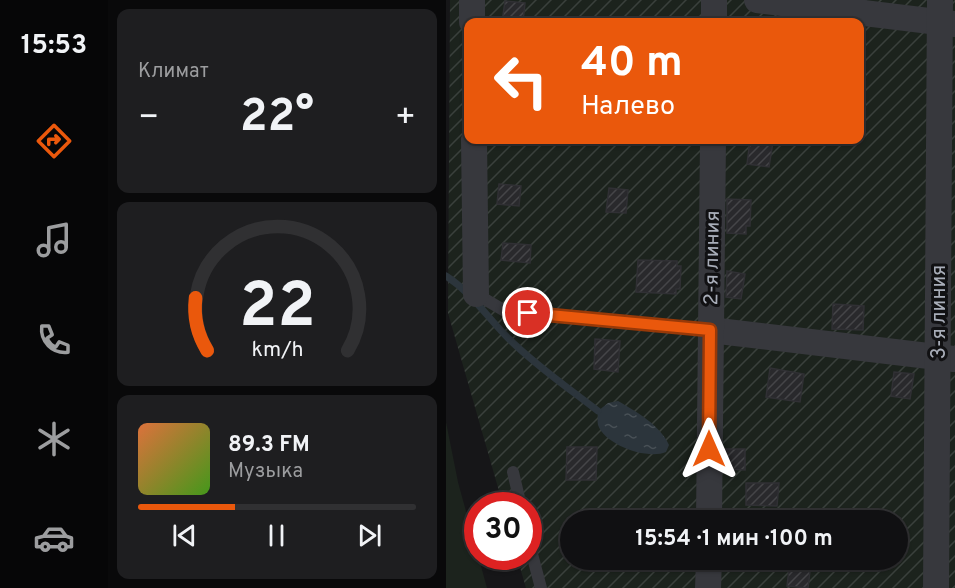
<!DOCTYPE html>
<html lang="ru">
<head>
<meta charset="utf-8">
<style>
  :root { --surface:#101012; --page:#1e1e20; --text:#f1f3f6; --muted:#9c9d9f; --line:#303032; --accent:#ea580c }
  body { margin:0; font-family:Overpass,sans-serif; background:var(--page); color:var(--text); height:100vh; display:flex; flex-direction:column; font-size:22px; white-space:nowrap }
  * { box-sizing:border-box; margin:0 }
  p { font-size:20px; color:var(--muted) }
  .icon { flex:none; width:33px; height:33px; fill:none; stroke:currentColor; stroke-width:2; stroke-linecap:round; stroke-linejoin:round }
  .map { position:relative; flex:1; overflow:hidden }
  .side { display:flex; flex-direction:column; gap:9px; padding:9px; background:#09090a; width:338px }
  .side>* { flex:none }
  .hud { position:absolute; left:18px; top:18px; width:400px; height:126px; border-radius:12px; box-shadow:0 2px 4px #0004,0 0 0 2px var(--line); background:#ea580c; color:#fff; overflow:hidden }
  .speed { position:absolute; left:18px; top:492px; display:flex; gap:12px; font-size:30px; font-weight:700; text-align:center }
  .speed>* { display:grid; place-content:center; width:78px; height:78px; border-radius:50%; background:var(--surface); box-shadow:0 2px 4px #0004,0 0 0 2px var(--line); line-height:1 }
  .speed .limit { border:9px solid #d22; background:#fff; color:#111 }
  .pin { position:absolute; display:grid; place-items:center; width:51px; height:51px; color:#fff; margin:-26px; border:3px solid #fff; border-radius:50%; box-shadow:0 2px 6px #0007 }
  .me { position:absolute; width:66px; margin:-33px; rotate:0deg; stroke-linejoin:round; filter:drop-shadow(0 0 4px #0008) }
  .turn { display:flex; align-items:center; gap:21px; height:126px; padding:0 18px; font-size:27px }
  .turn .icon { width:78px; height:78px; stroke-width:2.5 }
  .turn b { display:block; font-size:42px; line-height:51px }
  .big { font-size:45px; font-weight:700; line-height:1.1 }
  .side .tile { flex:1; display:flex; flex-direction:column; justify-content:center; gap:9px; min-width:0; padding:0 21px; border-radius:12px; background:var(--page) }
  .side .dial { align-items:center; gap:0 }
  .dial svg { height:156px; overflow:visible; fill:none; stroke:var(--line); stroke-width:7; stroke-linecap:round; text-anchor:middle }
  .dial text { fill:var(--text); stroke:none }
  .song { display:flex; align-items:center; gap:18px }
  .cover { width:72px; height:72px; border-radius:9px; background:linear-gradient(135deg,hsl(20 70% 55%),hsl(100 70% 35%)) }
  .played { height:6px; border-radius:3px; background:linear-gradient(90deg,var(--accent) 35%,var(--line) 35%) }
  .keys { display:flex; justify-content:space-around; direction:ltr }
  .heat { display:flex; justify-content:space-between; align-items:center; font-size:33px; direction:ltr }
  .trip { position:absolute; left:114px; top:510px; width:348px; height:60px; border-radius:30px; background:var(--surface); box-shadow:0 2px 4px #0004,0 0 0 2px var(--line); font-weight:700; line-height:60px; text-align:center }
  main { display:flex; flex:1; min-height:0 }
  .dock { display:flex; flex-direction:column; width:108px; justify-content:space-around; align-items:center; background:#060607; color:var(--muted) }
  .dock .icon { width:42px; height:42px }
  .dock .active { color:var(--accent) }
  .dock b { font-size:27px; color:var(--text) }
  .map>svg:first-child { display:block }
  .grass { fill:#1c231d }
  .garden { fill:url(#garden-furrows); fill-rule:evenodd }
  .water { fill:url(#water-ripples) }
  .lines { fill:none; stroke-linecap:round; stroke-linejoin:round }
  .stream { stroke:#2c353c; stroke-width:7 }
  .building { fill:url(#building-hatch); stroke:#303034; stroke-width:1.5 }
  .lane { stroke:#37383d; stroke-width:12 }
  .street { stroke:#37383d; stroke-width:26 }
  .route-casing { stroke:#983908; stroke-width:15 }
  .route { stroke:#ea580c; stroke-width:10 }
  .labels { text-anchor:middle; stroke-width:6; stroke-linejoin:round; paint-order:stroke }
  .street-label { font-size:20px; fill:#a8adb8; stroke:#111113 }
</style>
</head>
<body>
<main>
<nav class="dock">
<b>15:53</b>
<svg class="icon active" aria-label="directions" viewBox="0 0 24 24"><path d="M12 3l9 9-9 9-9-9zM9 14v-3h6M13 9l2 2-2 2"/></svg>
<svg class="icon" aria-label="music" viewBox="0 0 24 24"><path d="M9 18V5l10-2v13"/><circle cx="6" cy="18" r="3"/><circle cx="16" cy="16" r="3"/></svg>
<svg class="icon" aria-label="phone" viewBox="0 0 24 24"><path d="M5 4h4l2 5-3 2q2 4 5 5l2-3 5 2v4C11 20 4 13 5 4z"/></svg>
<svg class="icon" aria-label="climate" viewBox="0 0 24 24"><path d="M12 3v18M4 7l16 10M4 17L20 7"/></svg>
<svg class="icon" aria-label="car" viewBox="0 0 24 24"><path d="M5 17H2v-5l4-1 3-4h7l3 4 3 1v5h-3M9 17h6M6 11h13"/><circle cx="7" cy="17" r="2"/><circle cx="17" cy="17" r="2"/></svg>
</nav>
<section class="side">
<div class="tile"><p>Климат</p>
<div class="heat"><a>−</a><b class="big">22°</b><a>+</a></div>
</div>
<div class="tile dial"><svg viewBox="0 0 100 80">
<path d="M14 69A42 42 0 1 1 86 69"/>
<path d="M14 69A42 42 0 0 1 8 42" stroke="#ea580c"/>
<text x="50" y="56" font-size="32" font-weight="700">22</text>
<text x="50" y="72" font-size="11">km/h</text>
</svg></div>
<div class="tile">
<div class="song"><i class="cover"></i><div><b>89.3 FM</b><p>Музыка</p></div></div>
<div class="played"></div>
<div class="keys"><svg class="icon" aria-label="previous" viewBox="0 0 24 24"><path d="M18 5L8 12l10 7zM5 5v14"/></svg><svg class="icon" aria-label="pause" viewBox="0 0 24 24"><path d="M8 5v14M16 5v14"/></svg><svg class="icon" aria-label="next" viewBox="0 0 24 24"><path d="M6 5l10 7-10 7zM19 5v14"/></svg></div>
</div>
</section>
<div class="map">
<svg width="510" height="588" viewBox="0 0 510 588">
  <defs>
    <pattern id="garden-furrows" width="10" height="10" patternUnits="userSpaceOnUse" patternTransform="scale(1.5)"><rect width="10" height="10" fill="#1c231d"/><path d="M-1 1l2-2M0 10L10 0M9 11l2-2" fill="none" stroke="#3a403c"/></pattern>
    <pattern id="water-ripples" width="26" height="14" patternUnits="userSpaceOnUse" patternTransform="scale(1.5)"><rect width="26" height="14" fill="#2c353c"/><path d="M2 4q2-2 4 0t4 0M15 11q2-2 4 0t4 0" fill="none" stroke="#485056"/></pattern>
    <pattern id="building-hatch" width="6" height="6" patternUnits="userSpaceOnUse" patternTransform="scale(1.5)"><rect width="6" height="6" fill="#29292c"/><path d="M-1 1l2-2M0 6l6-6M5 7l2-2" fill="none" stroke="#454548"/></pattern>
  </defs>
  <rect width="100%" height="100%" fill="#161618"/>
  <polygon class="grass" points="0,422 12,482 41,588 0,588"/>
  <path class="garden" d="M4 0H509V588H80L71 557 82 556V506L57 505 2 313ZM22 22H414V140H22ZM124 520H452V560H124Z"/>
  <path class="water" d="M172 401C191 412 214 425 223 445L220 452C201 460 159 445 152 425 151 421 152 415 152 411L162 403Z"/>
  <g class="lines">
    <path class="stream" d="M0 276C25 292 41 317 62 338 89 365 121 387 152 411"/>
  </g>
  <g class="building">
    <polygon points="59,1 79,3 77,22 56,22"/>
    <polygon points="304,140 327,142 323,167 301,164"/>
    <polygon points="53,184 75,186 73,206 51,204"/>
    <polygon points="163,188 182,190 180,213 160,212"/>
    <polygon points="281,199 305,200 304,226 300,226 300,234 281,233"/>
    <polygon points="57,243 85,245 84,263 55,260"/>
    <polygon points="192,260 231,261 231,266 235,266 234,289 230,289 230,294 190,292"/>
    <polygon points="281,271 299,274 295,299 280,297"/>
    <polygon points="387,304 418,306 417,330 386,329"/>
    <polygon points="149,339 174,341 172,372 148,369"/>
    <polygon points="324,368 358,374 354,402 320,397"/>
    <polygon points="448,372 468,374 464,399 445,396"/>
    <polygon points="121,447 151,447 150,480 120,480"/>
    <polygon points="279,449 299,449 299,470 279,469"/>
    <polygon points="300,483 333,483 331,506 300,505"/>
    <polygon points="344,561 365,563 362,588 341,586"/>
  </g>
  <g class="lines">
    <g class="lane">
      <polyline points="30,294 59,311 264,330"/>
      <polyline points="67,472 75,506"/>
      <polyline points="82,539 95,588"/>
    </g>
    <g class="street">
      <polyline points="26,0 26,22"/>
      <polyline points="311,0 509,24"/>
      <polyline points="268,22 268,0"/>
      <polyline points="28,140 30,294"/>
      <polyline points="264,330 508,359"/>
      <polyline points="263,520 267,140"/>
      <polyline points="262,588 263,560"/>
      <polyline points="490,588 494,0"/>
    </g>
  </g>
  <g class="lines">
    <g class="route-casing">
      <polyline id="route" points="82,313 264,330 263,449"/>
    </g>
    <use href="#route" class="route"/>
  </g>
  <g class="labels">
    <g class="street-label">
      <text transform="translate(265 258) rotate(-89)" y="7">2-я линия</text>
      <text transform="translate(492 312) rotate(-90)" y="7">3-я линия</text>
    </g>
  </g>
</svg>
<div class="speed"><div class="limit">30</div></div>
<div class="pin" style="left:82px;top:313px;background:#d93025"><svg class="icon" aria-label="arrive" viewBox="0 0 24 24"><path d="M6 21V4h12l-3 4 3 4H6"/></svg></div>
<svg class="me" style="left:263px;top:449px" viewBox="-20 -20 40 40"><path d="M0-17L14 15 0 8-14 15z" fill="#ea580c" stroke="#fff" stroke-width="4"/></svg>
<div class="trip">15:54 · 1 мин · 100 m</div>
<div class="hud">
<div class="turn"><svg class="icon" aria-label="left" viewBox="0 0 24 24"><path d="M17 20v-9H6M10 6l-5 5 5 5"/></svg><div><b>40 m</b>Налево</div></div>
</div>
</div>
</main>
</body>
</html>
